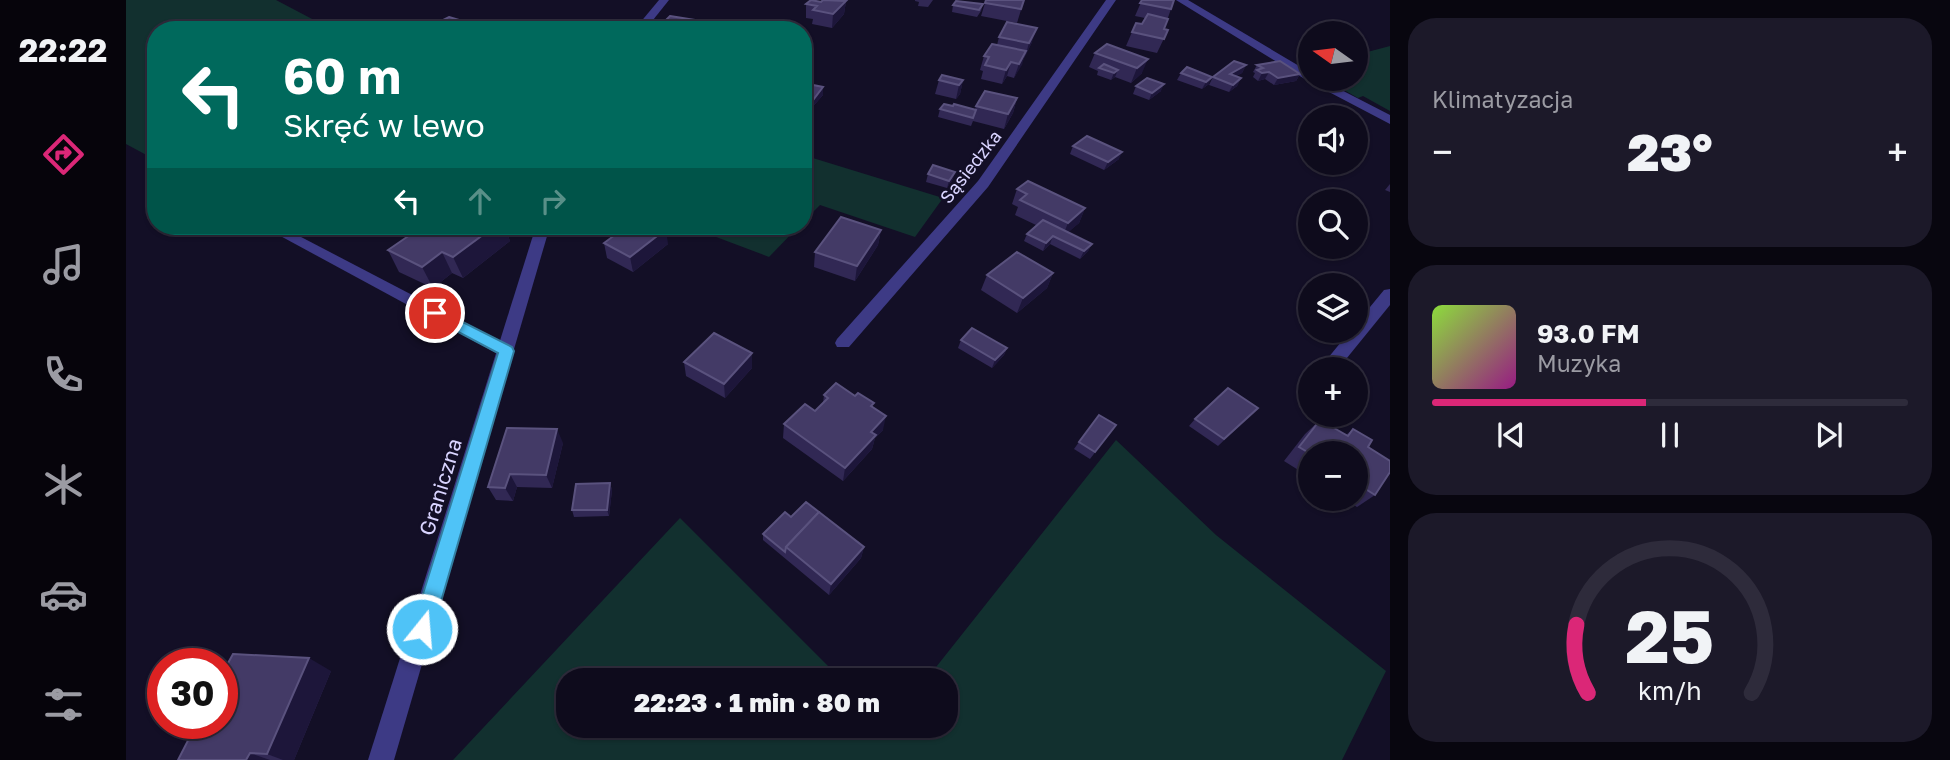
<!DOCTYPE html>
<html lang="pl">
<head>
<meta charset="utf-8">
<style>
  :root { --surface:#0e0b1c; --page:#1c1929; --text:#f1f3f6; --muted:#9b9ba3; --line:#2e2b3b; --accent:#db2777 }
  body { margin:0; font-family:"Golos Text",sans-serif; background:var(--page); color:var(--text); height:100vh; display:flex; flex-direction:column; font-size:26px; white-space:nowrap }
  * { box-sizing:border-box; margin:0 }
  p { font-size:23px; color:var(--muted) }
  .icon { flex:none; width:38px; height:38px; fill:none; stroke:currentColor; stroke-width:2; stroke-linecap:round; stroke-linejoin:round }
  .map { position:relative; flex:1; overflow:hidden }
  .panel { display:flex; flex-direction:column; gap:18px; padding:18px; background:#08060f; width:560px }
  .panel>* { flex:none }
  .hud { position:absolute; left:21px; top:21px; width:665px; height:214px; border-radius:28px; box-shadow:0 2px 5px #0004,0 0 0 2px var(--line); background:#00695c; color:#fff; overflow:hidden }
  .needle { width:46px; rotate:284deg }
  .fabs { position:absolute; left:1172px; top:21px; display:grid; gap:14px }
  .fabs a { display:grid; place-items:center; width:70px; height:70px; border-radius:50%; background:var(--surface); box-shadow:0 2px 5px #0004,0 0 0 2px var(--line); font-size:35px }
  .speed { position:absolute; left:21px; top:648px; display:flex; gap:14px; font-size:35px; font-weight:700; text-align:center }
  .speed>* { display:grid; place-content:center; width:91px; height:91px; border-radius:50%; background:var(--surface); box-shadow:0 2px 5px #0004,0 0 0 2px var(--line); line-height:1 }
  .speed .limit { border:10px solid #d22; background:#fff; color:#111 }
  .pin { position:absolute; display:grid; place-items:center; width:60px; height:60px; color:#fff; margin:-30px; border:4px solid #fff; border-radius:50%; box-shadow:0 2px 7px #0007 }
  .me { position:absolute; width:77px; margin:-38px; rotate:17deg; stroke-linejoin:round; filter:drop-shadow(0 0 5px #0008) }
  .turn { display:flex; align-items:center; gap:24px; height:147px; padding:0 21px; font-size:32px }
  .turn .icon { width:91px; height:91px; stroke-width:2.5 }
  .turn b { display:block; font-size:49px; line-height:60px }
  .lanes { display:flex; align-items:center; height:66px; padding:0 21px; background:#0003; justify-content:center; gap:35px; direction:ltr }
  .lanes .off { opacity:.35 }
  .big { font-size:52px; font-weight:800; line-height:1.1 }
  .panel .tile { flex:1; display:flex; flex-direction:column; justify-content:center; gap:10px; min-width:0; padding:0 24px; border-radius:28px; background:var(--page) }
  .panel .dial { align-items:center; gap:0 }
  .dial svg { height:182px; overflow:visible; fill:none; stroke:var(--line); stroke-width:7; stroke-linecap:round; text-anchor:middle }
  .dial text { fill:var(--text); stroke:none }
  .song { display:flex; align-items:center; gap:21px }
  .cover { width:84px; height:84px; border-radius:10px; background:linear-gradient(135deg,hsl(90 70% 55%),hsl(310 70% 35%)) }
  .played { height:7px; border-radius:4px; background:linear-gradient(90deg,var(--accent) 45%,var(--line) 45%) }
  .keys { display:flex; justify-content:space-around; direction:ltr }
  .heat { display:flex; justify-content:space-between; align-items:center; font-size:38px; direction:ltr }
  .trip { position:absolute; left:430px; top:668px; width:402px; height:70px; border-radius:28px; background:var(--surface); box-shadow:0 2px 5px #0004,0 0 0 2px var(--line); font-weight:800; line-height:70px; text-align:center }
  main { display:flex; flex:1; min-height:0 }
  .menu { display:flex; flex-direction:column; width:126px; justify-content:space-around; align-items:center; background:#06040b; color:var(--muted) }
  .menu .icon { width:49px; height:49px }
  .menu .on { color:var(--accent) }
  .menu b { font-size:32px; color:var(--text) }
  .map>svg:first-child { display:block }
  .green { fill:#12302f }
  .lines { fill:none; stroke-linecap:round; stroke-linejoin:round }
  .service { fill:#3d3a85; fill-rule:evenodd }
  .minor { fill:#3d3a85; fill-rule:evenodd }
  .wall { fill:#312854 }
  .shaded-wall { fill:#1d163a }
  .building { fill:#433a66; stroke:#5a527e; stroke-width:2 }
  .route { fill:#4fc3f7; stroke:#337fa1; stroke-width:2 }
  .labels { text-anchor:middle; stroke-width:5; stroke-linejoin:round; paint-order:stroke }
  .far-street-label { font-size:18px; fill:#d9d4ff; stroke:#130f26 }
  .street-label { font-size:21px; fill:#d9d4ff; stroke:#130f26 }
</style>
</head>
<body>
<main>
<nav class="menu">
<b>22:22</b>
<svg class="icon on" aria-label="directions" viewBox="0 0 24 24"><path d="M12 3l9 9-9 9-9-9zM9 14v-3h6M13 9l2 2-2 2"/></svg>
<svg class="icon" aria-label="music" viewBox="0 0 24 24"><path d="M9 18V5l10-2v13"/><circle cx="6" cy="18" r="3"/><circle cx="16" cy="16" r="3"/></svg>
<svg class="icon" aria-label="phone" viewBox="0 0 24 24"><path d="M5 4h4l2 5-3 2q2 4 5 5l2-3 5 2v4C11 20 4 13 5 4z"/></svg>
<svg class="icon" aria-label="climate" viewBox="0 0 24 24"><path d="M12 3v18M4 7l16 10M4 17L20 7"/></svg>
<svg class="icon" aria-label="car" viewBox="0 0 24 24"><path d="M5 17H2v-5l4-1 3-4h7l3 4 3 1v5h-3M9 17h6M6 11h13"/><circle cx="7" cy="17" r="2"/><circle cx="17" cy="17" r="2"/></svg>
<svg class="icon" aria-label="filters" viewBox="0 0 24 24"><path d="M4 7h16M4 17h16"/><circle cx="9" cy="7" r="2"/><circle cx="15" cy="17" r="2"/></svg>
</nav>
<div class="map">
<svg width="1264" height="760" viewBox="0 0 1264 760">
  <rect width="100%" height="100%" fill="#130f26"/>
  <g class="green">
    <polygon points="0,0 150,0 207,30 30,30 30,155 26,158 0,144"/>
    <polygon points="1264,46 1264,111 1237,96 1232,98 1199,79 1230,79 1230,55"/>
    <polygon points="677,155 817,198 789,237 694,205 677,222"/>
    <polygon points="561,226 673,226 643,257"/>
    <polygon points="990,440 1090,535 1260,671 1216,760 327,760 554,518 717,681 443,681 443,726 821,726 821,681 799,681"/>
  </g>
  <g class="lines">
    <g class="service">
      <polygon points="136,226 154,226 386,347 388,351 386,355 374,355"/>
      <polygon points="1264,289 1264,305 1212,369 1193,369 1224,331 1230,331 1230,324 1258,290"/>
      <polygon points="1185,383 1185,399 1176,398 1173,393 1179,385"/>
    </g>
    <g class="minor">
      <polygon points="533,0 543,0 519,30 508,30"/>
      <polygon points="980,0 990,0 862,187 723,347 711,347 709,343 711,339 852,181"/>
      <polygon points="1050,0 1062,0 1185,73 1185,79 1194,79 1264,115 1264,124 1182,81"/>
      <polygon points="410,226 424,226 268,760 242,760"/>
    </g>
  </g>
  <g class="wall">
    <polygon points="789,0 807,0 802,7 792,6 793,2 789,1"/>
    <polygon points="898,0 891,23 855,16 859,3"/>
    <polygon points="1016,0 1045,9 1038,29 1042,30 1031,53 1000,46 1006,32 1016,24 1019,18 1009,16"/>
    <polygon points="720,1 718,14 706,28 686,24 687,19 680,18 680,4 695,2"/>
    <polygon points="857,4 855,11 851,17 826,12 827,5"/>
    <polygon points="873,37 906,42 888,78 881,76 876,84 855,79 857,71 854,70 858,56 871,45"/>
    <polygon points="981,44 1016,73 1005,83 989,77 985,80 971,75 972,71 963,67 969,53"/>
    <polygon points="1120,65 1116,73 1110,76 1115,78 1111,86 1103,92 1083,85 1087,77"/>
    <polygon points="1131,65 1174,74 1170,81 1148,85 1139,79 1132,81 1127,77 1129,73 1127,72"/>
    <polygon points="1061,67 1083,84 1076,89 1051,80 1055,73"/>
    <polygon points="813,80 837,80 834,94 830,99 809,94"/>
    <polygon points="677,83 697,95 683,111 677,110"/>
    <polygon points="1010,86 1035,91 1023,100 1007,94"/>
    <polygon points="891,98 887,113 878,129 847,121 845,126 812,117 814,109 827,106 849,109 850,106"/>
    <polygon points="947,146 993,159 978,170 944,154"/>
    <polygon points="802,174 827,179 821,188 800,182"/>
    <polygon points="1264,184 1264,192 1259,190"/>
    <polygon points="891,189 959,208 953,223 942,232 966,244 962,251 954,259 924,244 917,251 898,241 901,234 910,225 889,215 892,207 886,204"/>
    <polygon points="297,226 378,226 384,241 337,278 326,273 307,288 273,272 262,250"/>
    <polygon points="755,230 752,245 729,281 688,267 689,252"/>
    <polygon points="478,243 542,244 507,272 481,258"/>
    <polygon points="927,273 921,288 891,313 855,290 861,275"/>
    <polygon points="835,340 881,348 878,355 866,368 832,348"/>
    <polygon points="626,353 626,368 599,398 560,376 558,362"/>
    <polygon points="698,395 747,407 757,430 749,438 746,449 717,481 657,438 658,424 689,411 697,403"/>
    <polygon points="1132,408 1092,446 1063,426 1069,419"/>
    <polygon points="1194,420 1220,435 1227,429 1242,447 1249,495 1231,507 1218,499 1230,499 1230,453 1185,453 1185,478 1158,461 1179,434"/>
    <polygon points="990,425 964,459 948,449 953,442"/>
    <polygon points="437,443 426,488 391,487 387,501 370,500 362,487"/>
    <polygon points="484,483 486,490 483,516 448,517 446,510"/>
    <polygon points="665,517 738,547 735,558 703,595 637,540 637,534"/>
    <polygon points="205,671 168,760 52,760"/>
  </g>
  <g class="shaded-wall">
    <polygon points="720,1 718,14 706,28 707,14"/>
    <polygon points="569,20 570,27 567,30 561,30"/>
    <polygon points="350,25 351,30 341,30"/>
    <polygon points="911,28 906,42 899,57 903,43"/>
    <polygon points="900,51 896,65 888,78 893,64"/>
    <polygon points="1022,59 1016,73 1005,83 1011,68"/>
    <polygon points="885,62 881,76 876,84 880,70"/>
    <polygon points="1120,65 1116,73 1100,81 1104,74"/>
    <polygon points="992,70 989,77 985,80 988,73"/>
    <polygon points="1143,72 1139,79 1132,81 1136,73"/>
    <polygon points="1174,74 1170,81 1148,85 1152,78"/>
    <polygon points="1086,77 1083,84 1076,89 1080,82"/>
    <polygon points="1115,78 1111,86 1103,92 1107,85"/>
    <polygon points="837,80 834,94 830,99 833,85"/>
    <polygon points="1038,84 1035,91 1023,100 1026,93"/>
    <polygon points="697,87 697,95 683,111 684,104"/>
    <polygon points="891,98 887,113 878,129 882,114"/>
    <polygon points="996,152 993,159 978,170 982,162"/>
    <polygon points="829,172 827,179 821,188 823,181"/>
    <polygon points="959,208 953,223 936,238 942,223"/>
    <polygon points="369,226 378,226 384,241 337,278 327,257"/>
    <polygon points="540,229 542,244 507,272 504,257"/>
    <polygon points="755,230 752,245 729,281 731,266"/>
    <polygon points="927,236 924,244 917,251 920,243"/>
    <polygon points="966,244 962,251 954,259 958,251"/>
    <polygon points="316,252 326,273 307,288 296,267"/>
    <polygon points="927,273 921,288 891,313 897,298"/>
    <polygon points="881,348 878,355 866,368 869,360"/>
    <polygon points="626,353 626,368 599,398 598,384"/>
    <polygon points="760,416 757,430 749,438 746,449 717,481 719,468 745,432"/>
    <polygon points="431,429 437,443 426,488 420,475"/>
    <polygon points="384,474 391,487 387,501 379,488"/>
    <polygon points="484,483 486,490 483,516 481,510"/>
    <polygon points="738,547 735,558 703,595 705,584"/>
    <polygon points="183,658 205,671 168,760 157,760 141,754"/>
    <polygon points="124,753 144,760 120,760"/>
  </g>
  <g class="building">
    <polygon points="685,0 695,2 697,0 720,1 707,14 687,10 691,6 680,4"/>
    <polygon points="860,0 898,0 895,9 859,3"/>
    <polygon points="1016,0 1048,0 1045,9 1014,3"/>
    <polygon points="830,1 857,4 853,10 827,5"/>
    <polygon points="1022,14 1042,19 1038,29 1042,30 1038,39 1006,32 1010,23 1016,24"/>
    <polygon points="544,16 569,20 561,30 541,30 532,28"/>
    <polygon points="323,17 350,25 341,30 297,30"/>
    <polygon points="881,22 911,28 903,43 873,37"/>
    <polygon points="866,44 900,51 893,64 885,62 880,70 859,65 863,57 858,56"/>
    <polygon points="981,44 1022,59 1011,68 969,53"/>
    <polygon points="1108,61 1120,65 1104,74 1115,78 1107,85 1087,77"/>
    <polygon points="1154,61 1174,74 1152,78 1143,72 1136,73 1131,70 1137,68 1131,65"/>
    <polygon points="978,64 992,70 988,73 973,68"/>
    <polygon points="1061,67 1086,77 1080,82 1055,73"/>
    <polygon points="816,75 837,80 833,85 813,80"/>
    <polygon points="1021,78 1038,84 1026,93 1010,86"/>
    <polygon points="677,83 697,87 684,104 677,102"/>
    <polygon points="859,91 891,98 882,114 850,106"/>
    <polygon points="818,104 827,106 828,104 850,110 847,118 814,109"/>
    <polygon points="961,136 996,152 982,162 947,146"/>
    <polygon points="807,165 829,172 823,181 802,174"/>
    <polygon points="902,181 959,208 942,223 894,200 901,194 891,189"/>
    <polygon points="715,217 755,230 731,266 689,252"/>
    <polygon points="917,220 966,244 958,251 927,236 920,243 901,234"/>
    <polygon points="297,226 369,226 327,257 316,252 296,267 262,250"/>
    <polygon points="501,226 535,226 540,229 504,257 478,243"/>
    <polygon points="891,252 927,273 897,298 861,275"/>
    <polygon points="846,328 881,348 869,360 835,340"/>
    <polygon points="588,333 626,353 598,384 558,362"/>
    <polygon points="710,383 729,396 732,393 748,403 745,406 760,416 745,432 750,435 719,468 658,424 679,404 689,411 702,398 698,395"/>
    <polygon points="1102,388 1132,408 1098,439 1069,419"/>
    <polygon points="973,415 990,425 969,452 953,442"/>
    <polygon points="1194,420 1222,436 1227,429 1246,440 1242,447 1264,461 1264,472 1249,495 1230,483 1230,453 1185,453 1185,454 1173,447"/>
    <polygon points="381,428 431,429 420,475 384,474 379,488 362,487"/>
    <polygon points="484,483 481,510 446,510 450,484"/>
    <polygon points="680,502 693,512 660,547 659,552 637,534 659,512 665,517"/>
    <polygon points="693,512 738,547 705,584 660,547"/>
    <polygon points="107,654 183,658 141,754 124,753 120,760 52,760 71,723 96,723 96,674"/>
  </g>
  <polygon class="route" points="309,308 386,347 388,351 307,629 304,637 296,640 289,637 286,629 372,353 304,317 302,313 304,310"/>
  <g class="labels">
    <g class="far-street-label">
      <text transform="translate(845 167) rotate(-52)" y="6">Sąsiedzka</text>
    </g>
    <g class="street-label">
      <text transform="translate(315 487) rotate(-73)" y="7">Graniczna</text>
    </g>
  </g>
</svg>
<div class="fabs">
<a><svg class="needle" viewBox="-14 -14 28 28"><path d="M0-13l5 13h-10z" fill="#e53935"/><path d="M0 13l5-13h-10z" fill="#9b9ba3"/></svg></a>
<a><svg class="icon" aria-label="sound" viewBox="0 0 24 24"><path d="M4 9h4l5-4v14l-5-4H4zM17 9q2 3 0 6"/></svg></a>
<a><svg class="icon" aria-label="search" viewBox="0 0 24 24"><circle cx="10" cy="10" r="6"/><path d="M15 15l6 6"/></svg></a>
<a><svg class="icon" aria-label="layers" viewBox="0 0 24 24"><path d="M12 4l9 5-9 5-9-5zM3 14l9 5 9-5"/></svg></a>
<a>+</a>
<a>−</a>
</div>
<div class="speed"><div class="limit">30</div></div>
<div class="pin" style="left:309px;top:313px;background:#d93025"><svg class="icon" aria-label="arrive" viewBox="0 0 24 24"><path d="M6 21V4h12l-3 4 3 4H6"/></svg></div>
<svg class="me" style="left:296px;top:629px" viewBox="-20 -20 40 40"><circle r="17" fill="#4fc3f7" stroke="#fff" stroke-width="3"/><path d="M0-11L8 9 0 5-8 9z" fill="#fff"/></svg>
<div class="trip">22:23 · 1 min · 80 m</div>
<div class="hud">
<div class="turn"><svg class="icon" aria-label="left" viewBox="0 0 24 24"><path d="M17 20v-9H6M10 6l-5 5 5 5"/></svg><div><b>60 m</b>Skręć w lewo</div></div>
<div class="lanes"><svg class="icon" aria-label="left" viewBox="0 0 24 24"><path d="M17 20v-9H6M10 6l-5 5 5 5"/></svg><svg class="icon off" aria-label="ahead" viewBox="0 0 24 24"><path d="M12 20V5M6 11l6-6 6 6"/></svg><svg class="icon off" aria-label="right" viewBox="0 0 24 24"><path d="M7 20v-9h11M14 6l5 5-5 5"/></svg></div>
</div>
</div>
<section class="panel">
<div class="tile"><p>Klimatyzacja</p>
<div class="heat"><a>−</a><b class="big">23°</b><a>+</a></div>
</div>
<div class="tile">
<div class="song"><i class="cover"></i><div><b>93.0 FM</b><p>Muzyka</p></div></div>
<div class="played"></div>
<div class="keys"><svg class="icon" aria-label="previous" viewBox="0 0 24 24"><path d="M18 5L8 12l10 7zM5 5v14"/></svg><svg class="icon" aria-label="pause" viewBox="0 0 24 24"><path d="M8 5v14M16 5v14"/></svg><svg class="icon" aria-label="next" viewBox="0 0 24 24"><path d="M6 5l10 7-10 7zM19 5v14"/></svg></div>
</div>
<div class="tile dial"><svg viewBox="0 0 100 80">
<path d="M14 69A42 42 0 1 1 86 69"/>
<path d="M14 69A42 42 0 0 1 9 39" stroke="#db2777"/>
<text x="50" y="56" font-size="32" font-weight="700">25</text>
<text x="50" y="72" font-size="11">km/h</text>
</svg></div>
</section>
</main>
</body>
</html>
